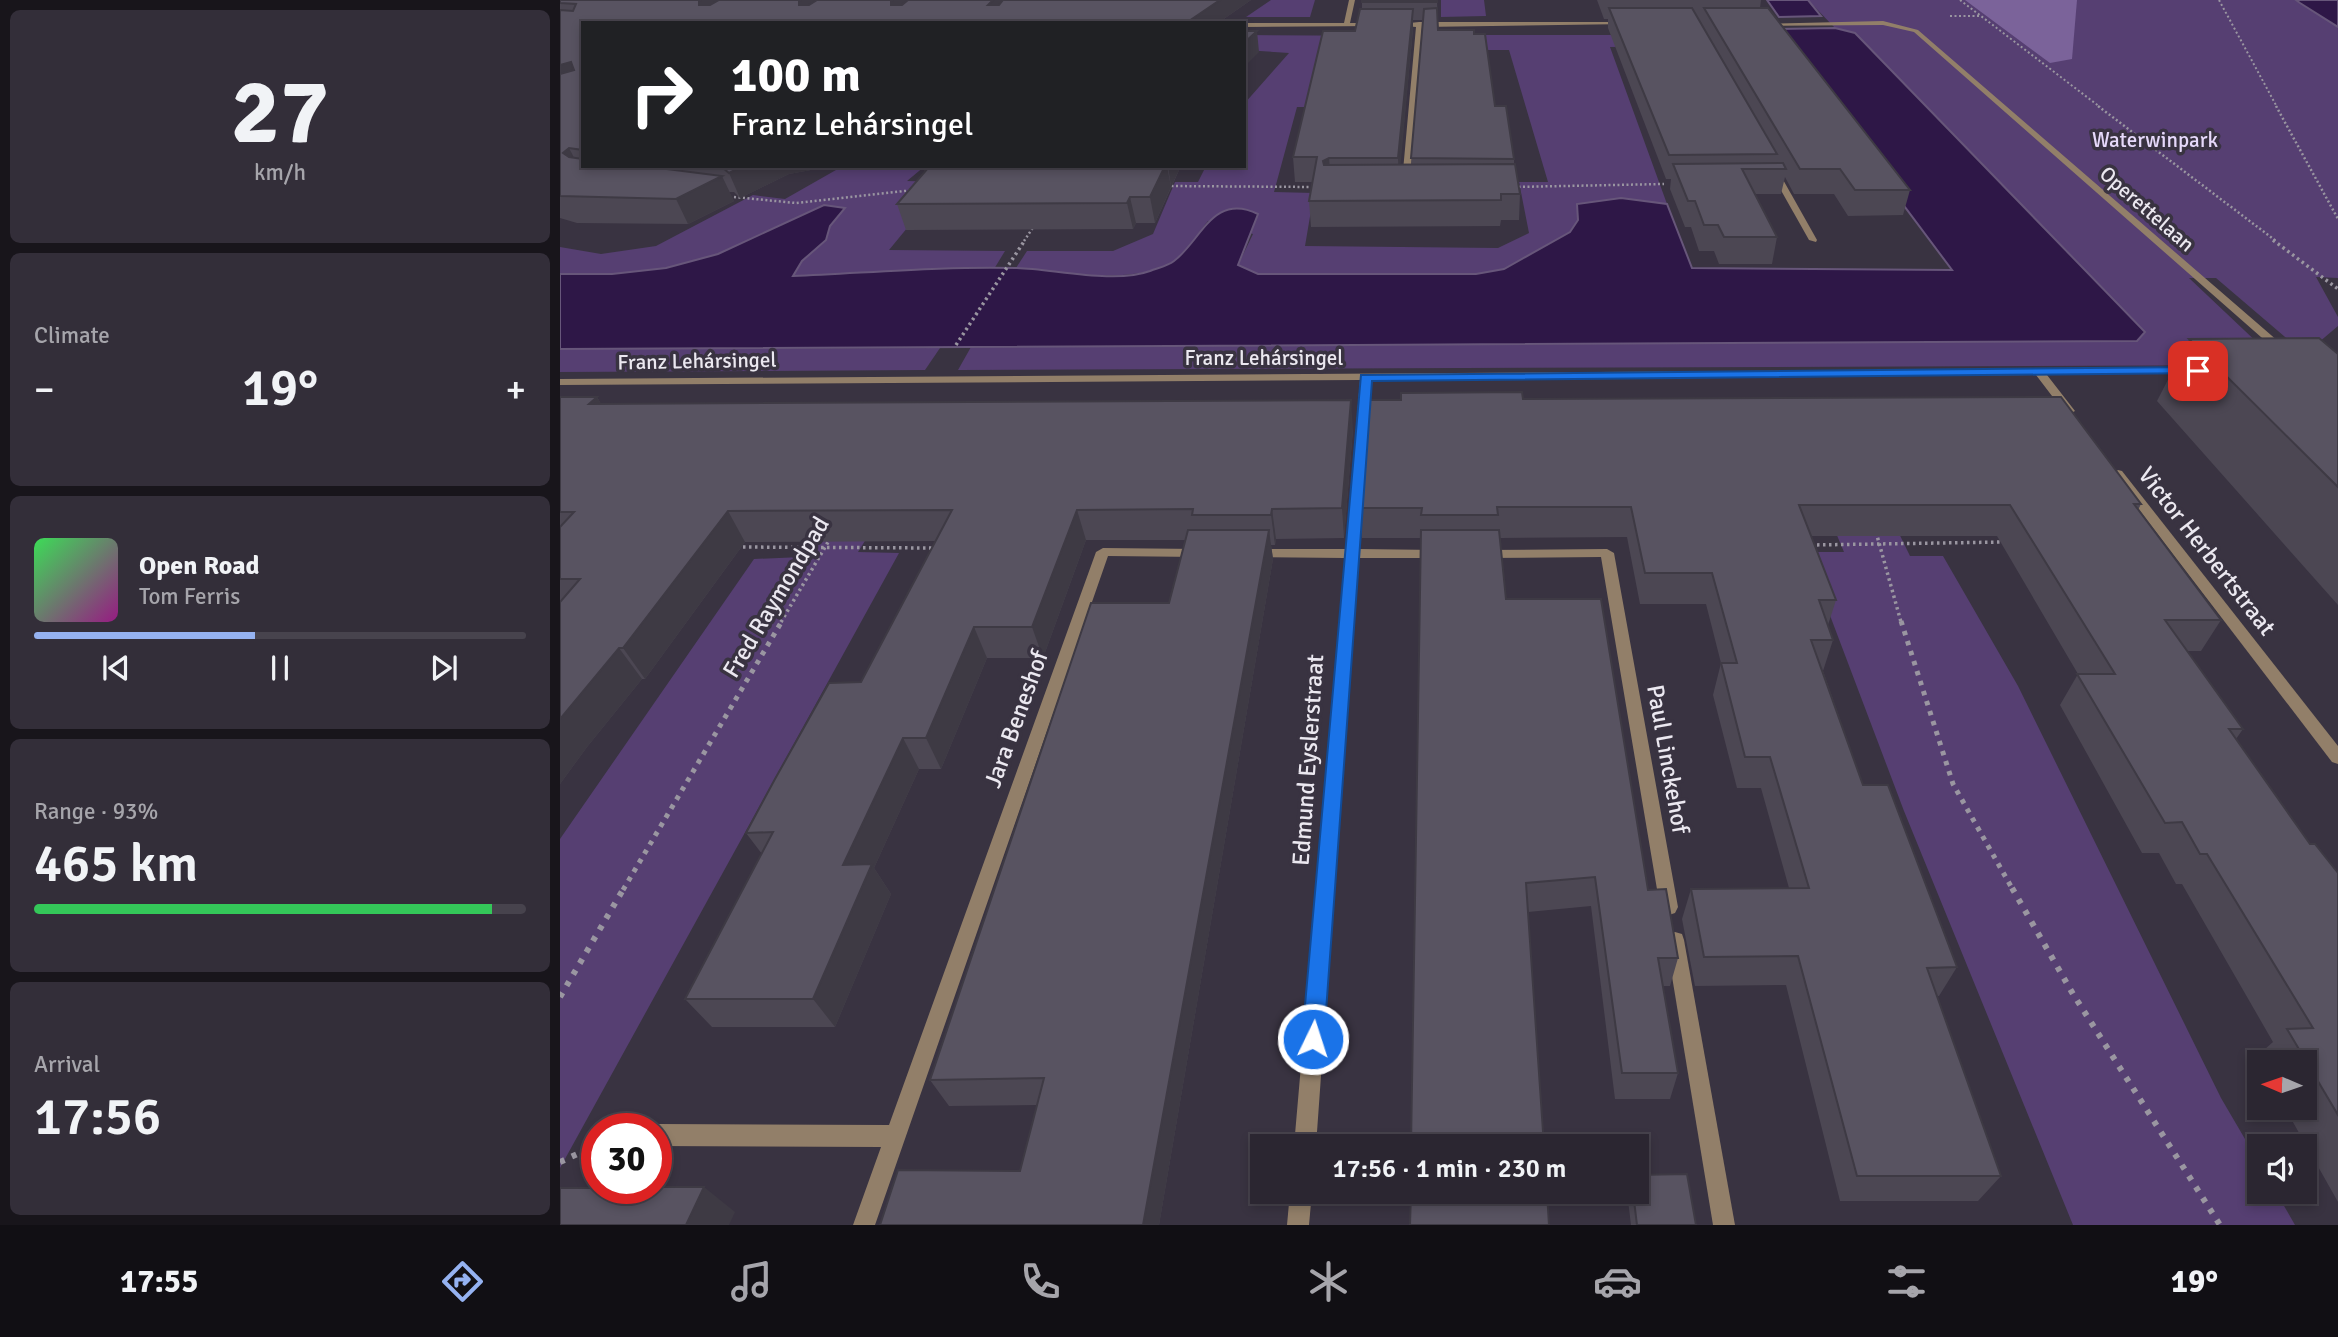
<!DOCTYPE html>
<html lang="en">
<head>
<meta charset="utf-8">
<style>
  :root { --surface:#2b2631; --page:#332e39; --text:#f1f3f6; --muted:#a6a5ab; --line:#47434d; --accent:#95b2f1 }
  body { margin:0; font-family:Signika,sans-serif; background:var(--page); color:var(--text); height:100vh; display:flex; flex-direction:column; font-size:26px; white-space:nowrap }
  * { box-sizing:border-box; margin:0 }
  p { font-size:23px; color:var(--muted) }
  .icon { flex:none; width:38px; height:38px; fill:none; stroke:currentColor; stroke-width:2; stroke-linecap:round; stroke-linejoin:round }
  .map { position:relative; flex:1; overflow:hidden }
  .drawer { display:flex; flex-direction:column; gap:10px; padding:10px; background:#18151b; width:560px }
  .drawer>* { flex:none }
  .guide { position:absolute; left:21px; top:21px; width:665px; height:147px; border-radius:0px; box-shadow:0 4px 10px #0003,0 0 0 2px var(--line); background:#202124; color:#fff; overflow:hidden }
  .needle { width:46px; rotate:272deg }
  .buttons { position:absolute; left:1687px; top:1050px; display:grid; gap:14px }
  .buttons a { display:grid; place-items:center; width:70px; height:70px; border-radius:0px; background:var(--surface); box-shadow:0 4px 10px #0003,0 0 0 2px var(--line); font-size:35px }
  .speed { position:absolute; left:21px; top:1113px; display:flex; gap:14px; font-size:35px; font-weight:700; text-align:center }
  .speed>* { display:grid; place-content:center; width:91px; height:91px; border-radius:50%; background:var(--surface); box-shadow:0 4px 10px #0003,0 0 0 2px var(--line); line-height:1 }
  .speed .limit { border:10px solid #d22; background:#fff; color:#111 }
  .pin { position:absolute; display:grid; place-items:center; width:60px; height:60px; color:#fff; margin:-30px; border-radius:14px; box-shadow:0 4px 10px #0006 }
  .me { position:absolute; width:77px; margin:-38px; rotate:4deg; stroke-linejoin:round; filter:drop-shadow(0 0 5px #0008) }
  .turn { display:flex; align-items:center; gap:24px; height:147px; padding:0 35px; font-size:32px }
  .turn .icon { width:91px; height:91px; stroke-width:2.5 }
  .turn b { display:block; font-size:49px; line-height:60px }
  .big { font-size:52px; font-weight:600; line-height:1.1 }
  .drawer .widget { flex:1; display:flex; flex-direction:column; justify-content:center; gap:10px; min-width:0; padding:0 24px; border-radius:10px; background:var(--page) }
  .drawer .dial { align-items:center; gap:0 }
  .dial b { font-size:91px; line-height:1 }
  .song { display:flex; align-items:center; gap:21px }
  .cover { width:84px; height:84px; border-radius:10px; background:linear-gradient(135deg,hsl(130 70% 55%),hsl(310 70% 35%)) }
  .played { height:7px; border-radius:4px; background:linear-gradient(90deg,var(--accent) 45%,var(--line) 45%) }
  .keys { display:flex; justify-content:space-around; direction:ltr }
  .heat { display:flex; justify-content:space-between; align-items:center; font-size:38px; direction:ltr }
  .charge { height:10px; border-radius:5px; background:linear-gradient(90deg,#34c759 93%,var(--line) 0) }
  .trip { position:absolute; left:690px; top:1134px; width:399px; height:70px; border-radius:0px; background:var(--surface); box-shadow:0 4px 10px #0003,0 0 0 2px var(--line); font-weight:600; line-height:70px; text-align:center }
  .menu { display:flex; height:112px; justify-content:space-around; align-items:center; background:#110f14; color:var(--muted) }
  .menu .icon { width:49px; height:49px }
  .menu .on { color:var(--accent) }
  .menu b { font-size:32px; color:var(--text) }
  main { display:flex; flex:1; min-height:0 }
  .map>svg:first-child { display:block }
  .green { fill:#563f72 }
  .forest { fill:#7b639a }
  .water { fill:#2e1747; stroke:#67567a; stroke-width:2 }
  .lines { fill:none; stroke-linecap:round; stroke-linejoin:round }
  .path-far4 { stroke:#9a96a1; stroke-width:2; stroke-dasharray:2 2.5; stroke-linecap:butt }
  .path-far3 { stroke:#9a96a1; stroke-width:2.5; stroke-dasharray:2 2.5; stroke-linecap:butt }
  .path-far2 { stroke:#9a96a1; stroke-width:3.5; stroke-dasharray:2.5 3.5; stroke-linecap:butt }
  .path-far1 { stroke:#9a96a1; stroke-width:5; stroke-dasharray:4.5 6; stroke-linecap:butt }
  .path { stroke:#9a96a1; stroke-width:6; stroke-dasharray:5 8; stroke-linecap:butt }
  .minor { fill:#927f69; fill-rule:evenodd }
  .wall { fill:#4c4753; fill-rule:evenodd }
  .shaded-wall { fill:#3e3a44 }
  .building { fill:#585361; stroke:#3e3a44; stroke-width:2 }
  .route { fill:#1a73e8; stroke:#114b97; stroke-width:2 }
  .labels { text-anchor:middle; stroke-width:7; stroke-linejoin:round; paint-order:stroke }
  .far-park-label { font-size:21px; fill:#e6d9fa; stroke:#393341 }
  .far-street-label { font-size:21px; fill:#ebe8f0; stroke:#393341 }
  .street-label { font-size:24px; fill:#ebe8f0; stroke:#393341 }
</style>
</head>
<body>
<main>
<section class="drawer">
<div class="widget dial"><b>27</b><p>km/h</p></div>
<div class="widget"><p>Climate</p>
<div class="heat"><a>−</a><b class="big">19°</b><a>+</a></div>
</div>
<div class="widget">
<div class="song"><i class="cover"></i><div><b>Open Road</b><p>Tom Ferris</p></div></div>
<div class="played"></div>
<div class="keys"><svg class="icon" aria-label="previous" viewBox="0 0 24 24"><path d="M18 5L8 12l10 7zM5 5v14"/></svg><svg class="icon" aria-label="pause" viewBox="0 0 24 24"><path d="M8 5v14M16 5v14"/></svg><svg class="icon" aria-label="next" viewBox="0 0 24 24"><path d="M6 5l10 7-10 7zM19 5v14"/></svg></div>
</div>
<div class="widget"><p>Range · 93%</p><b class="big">465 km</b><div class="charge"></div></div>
<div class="widget"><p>Arrival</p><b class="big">17:56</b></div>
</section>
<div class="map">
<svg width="1778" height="1225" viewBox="0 0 1778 1225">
  <rect width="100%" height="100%" fill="#393341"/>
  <g class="green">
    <polygon points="711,0 755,0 750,17 686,17"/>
    <polygon points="881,0 924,0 926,16 881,17"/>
    <polygon points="1248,0 1744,0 1738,1 1778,27 1778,278 1756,277 1778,317 1778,326 1745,354 1656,278 1629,278 1721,365 398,370 411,347 1577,341 1584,331 1295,33 1275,28"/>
    <path d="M684 35 843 36 749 107H737L714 192 754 193 745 246 938 248 969 233 959 182H988L949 50H870V35H1128L1135 46 1050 47 1107 204 1061 198 1017 205 1018 220 1011 232 944 269 916 274H698L678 265 693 234 648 221C638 233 626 254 612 262 573 286 501 271 456 268L467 251H553L593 234 615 182H638L646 166H684V104L729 53 684 50Z"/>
    <polygon points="283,166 365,166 347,181 385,182 329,250 445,251 434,269 232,276 242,261 266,240 270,226 284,209 264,205 158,254 106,268 52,274 0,274 0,247 41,254 96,246 193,195 225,199"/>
    <polygon points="380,348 365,370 0,372 0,349"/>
    <polygon points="1225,412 1280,412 1350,556 1383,556 1458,686 1661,1098 1699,1163 1699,1192 1716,1192 1735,1225 1513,1225 1344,811 1246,552 1284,552"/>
    <polygon points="382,417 298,552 339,553 0,1168 0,839 194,559 242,557 332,419"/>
  </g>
  <polygon class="forest" points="1405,0 1517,0 1512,59 1490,63"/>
  <g class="water">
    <polygon points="1207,0 1248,0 1261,16 1219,17"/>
    <polygon points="1736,0 1778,0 1778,27 1740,3"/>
    <path d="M1275 28 1295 33 1585 332 1577 341 0 349V274H52L106 268 158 254 264 205 285 208 270 226 266 240 242 261 233 276C307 273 382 266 457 268 494 269 555 284 590 271 597 268 608 266 614 261 641 241 653 192 698 214L678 265 698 274H916L944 269 1010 232 1018 220 1017 204 1061 198 1107 204 1132 268 1392 270 1212 29Z"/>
  </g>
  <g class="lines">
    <g class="path-far4">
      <polyline points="1400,0 1540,107"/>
      <polyline points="1659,0 1717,107"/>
      <polyline points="1390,16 1420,16"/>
    </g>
    <g class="path-far3">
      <polyline points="1538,106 1716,241"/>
      <polyline points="1716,106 1778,219"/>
      <polyline points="607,186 756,187"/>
      <polyline points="954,187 1104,184"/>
      <polyline points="174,197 236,203 354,190"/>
      <polyline points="464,241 474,226"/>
    </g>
    <g class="path-far2">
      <polyline points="1713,240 1778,289"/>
      <polyline points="396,345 465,240"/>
      <polyline points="1316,532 1341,622"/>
      <polyline points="1251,545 1445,542"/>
      <polyline points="177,547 375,548"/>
      <polyline points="221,622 271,537"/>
    </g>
    <g class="path-far1">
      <polyline points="1341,621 1393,784 1453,890"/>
      <polyline points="63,890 222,621"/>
    </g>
    <g class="path">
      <polyline points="1452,888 1513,994 1660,1225"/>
      <polyline points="0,997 64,888"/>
      <polyline points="0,1162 37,1145"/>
    </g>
    <g class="minor">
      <polygon points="789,0 795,0 790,23 814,23 816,26 684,27 684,23 784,23"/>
      <polygon points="1323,21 1358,30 1726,348 1726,352 1718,352 1354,32 1323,25 1202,26 1199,24"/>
      <polygon points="859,22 1066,22 1069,24 862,27 850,182 846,184 842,182 856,27 831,25"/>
      <polygon points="1210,167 1217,169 1257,240 1256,242 1249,240 1209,169"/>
      <polygon points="1630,368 1634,369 1634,373 1487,375 1515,411 1509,414 1505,413 1476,375 811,380 799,549 877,550 884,554 877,558 798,558 756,1146 734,1146 785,558 695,557 688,553 695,549 786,549 800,380 0,385 0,379"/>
      <polygon points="1558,470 1562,471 1778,746 1778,764 1772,762 1554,477 1552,474"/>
      <polygon points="543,548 639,549 646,553 639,557 548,556 315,1225 293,1225 321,1147 96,1146 96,1129 88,1129 96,1124 329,1125 536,552"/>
      <polygon points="1047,549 1054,553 1118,907 1115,913 1109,915 1103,913 1100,907 1041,557 922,558 915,554 922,550"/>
      <polygon points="1115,932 1122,934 1124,940 1175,1225 1153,1225 1106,940 1108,934"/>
      <polygon points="730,1192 752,1192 749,1225 727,1225"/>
    </g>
  </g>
  <g class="wall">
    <polygon points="0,0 691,0 658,23 23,23 23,166 273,166 229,174 180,198 174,192 169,192 174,201 128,224 17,223 0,218"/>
    <path d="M877 0 878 30 935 106 954 159V164L960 194 959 220H941L940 226 751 227 749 201 752 182H735L733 157 795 31 802 9V2ZM853 20H863L851 165H840L853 29Z"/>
    <polygon points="1037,0 1201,0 1200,8 1350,190 1343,215 1288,216 1274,194 1234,194 1225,177 1221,194 1195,194 1217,237 1212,264 1159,264 1154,251 1139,251 1131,227 1125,227 1110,189 1111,179 1106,179 1048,28 1048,19 1044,19"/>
    <polygon points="363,166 621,166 595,223 576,223 573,229 346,230 337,204 365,172"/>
    <polygon points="1629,339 1778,354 1778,605 1597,401"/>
    <polygon points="0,397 37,397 41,404 793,429 784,538 716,539 715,545 711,545 713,559 599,1225 320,1225 460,1171 477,1105 389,1106 370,1080 609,603 625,540 526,540 483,658 427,658 381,769 359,769 314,868 331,894 275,1027 152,1027 125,999 202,854 186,833 301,682 376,541 185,542 85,679 82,679 27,747 0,784"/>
    <polygon points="963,399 1581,504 1578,510 1661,620 1641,651 1627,651 1683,729 1676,739 1750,844 1778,873 1778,1202 1725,1108 1745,1108 1745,1062 1699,1062 1696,1057 1713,1042 1622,884 1616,884 1599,853 1582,853 1500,705 1518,674 1437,536 1251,536 1276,600 1268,625 1273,640 1263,671 1303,785 1397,967 1379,996 1377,996 1441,1176 1418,1201 1280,1201 1226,985 1135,986 1122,919 1131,889 1229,888 1201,788 1177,788 1153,695 1161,663 1146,604 1080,604 1067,537 940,538 946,599 1088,890 1118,958 1110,986 1103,986 1118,1073 1110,1099 1055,1099 1031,906 968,912 861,538 802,538 800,508"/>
    <polygon points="1067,1192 1076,1192 1136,1225 1071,1225"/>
  </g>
  <g class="shaded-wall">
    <polygon points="141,0 182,0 148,21 139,5 139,1"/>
    <polygon points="241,0 275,0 246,21 239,5 239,1"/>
    <polygon points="333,0 363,0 337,21 331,5 331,1"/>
    <polygon points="433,0 455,0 435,23 428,5"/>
    <polygon points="660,0 691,0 658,23 626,23"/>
    <polygon points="853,9 853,29 839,182 838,158"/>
    <polygon points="697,31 699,52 684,67 684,43"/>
    <polygon points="11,62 22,83 0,90 0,65"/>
    <polygon points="9,148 22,173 3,153"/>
    <polygon points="769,158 771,182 763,161"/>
    <polygon points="93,166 111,166 115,175 101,182"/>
    <polygon points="183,166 273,166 229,174 180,198 169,173"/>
    <polygon points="605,166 607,166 611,187 595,223 590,197"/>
    <polygon points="608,166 621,166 611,187"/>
    <polygon points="162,176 174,201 128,224 116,199"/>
    <polygon points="570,197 576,223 573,229 567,203"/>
    <polygon points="37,397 54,426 29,404"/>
    <polygon points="791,400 793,429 784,538 782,508"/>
    <polygon points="712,509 716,539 715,545 711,515"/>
    <polygon points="517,510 526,540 483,658 472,627"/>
    <polygon points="168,511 185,542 85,679 63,648"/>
    <polygon points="709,530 713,559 599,1225 583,1225"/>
    <polygon points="414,627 427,658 381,769 366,738"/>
    <polygon points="59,648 82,679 27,747 0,784 0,719"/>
    <polygon points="343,738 359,769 314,868 331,894 275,1027 253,999 283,865"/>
    <polygon points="144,1187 175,1212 169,1225 126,1225"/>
  </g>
  <g class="building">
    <polygon points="0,0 141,0 139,1 139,5 150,5 159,0 241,0 239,1 239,5 249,5 257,0 333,0 331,1 331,5 342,5 348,0 433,0 428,5 439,5 443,0 660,0 626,23 23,23 23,150 9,148 3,153 9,157 23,159 23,166 83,166 162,176 116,199 0,196 0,74 14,70 11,62 0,65 0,10 13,11 16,4 0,3"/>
    <rect x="802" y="0" width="75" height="2"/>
    <polygon points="877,8 878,30 914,30 914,34 925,34 935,106 946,106 954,159 851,158 864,9"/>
    <polygon points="1049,8 1132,8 1217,154 1109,155"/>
    <polygon points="1144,8 1208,8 1350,190 1295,190 1280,169 1240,169"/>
    <polygon points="800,9 853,9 838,158 769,158 763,161 764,165 955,164 960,194 941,194 941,200 749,201 757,157 733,157 763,31 795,31"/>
    <polygon points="684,31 697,31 684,43"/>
    <polygon points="1223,163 1226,169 1182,169 1217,237 1164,237 1158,225 1144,225 1135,201 1128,201 1113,164"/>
    <polygon points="154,166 183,166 169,173 163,168"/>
    <polygon points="544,166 605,166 590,197 570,197 567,203 337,204 368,168"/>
    <polygon points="1759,338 1778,354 1778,487 1629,339"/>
    <polygon points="962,392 963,399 1501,397 1581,504 1574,504 1661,620 1605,620 1683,729 1669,729 1750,844 1755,844 1778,873 1778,1115 1727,1029 1753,1028 1647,854 1640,854 1622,822 1605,823 1517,674 1555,674 1450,505 1239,505 1276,600 1259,600 1273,640 1251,640 1303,785 1328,785 1397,967 1367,968 1441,1176 1297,1176 1238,956 1144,957 1131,889 1249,888 1210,757 1185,757 1161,663 1177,663 1152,573 1085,573 1071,507 937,507 938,515 861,515 862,508 800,508 808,400 841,400 841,393"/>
    <polygon points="0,397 37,397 29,404 791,400 782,508 712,509 711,515 632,515 633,509 517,510 472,627 414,627 366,738 343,738 283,865 312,864 253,999 125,999 213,832 186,833 215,779 269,683 301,682 392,510 168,511 63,648 59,648 0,719 0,602 20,579 0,579 0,527 14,512 0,512"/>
    <polygon points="628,530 709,530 583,1225 320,1225 338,1170 460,1171 484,1078 370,1080 531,603 609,603"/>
    <polygon points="861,530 939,530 946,599 1041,599 1088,890 1106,889 1118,958 1098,958 1118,1073 1062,1073 1035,877 966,883 984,1146 851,1146"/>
    <polygon points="1127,1174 1136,1225 1077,1225 1073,1192 1076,1192 1076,1175"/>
    <polygon points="96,1187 144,1187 126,1225 0,1225 0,1188 96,1188"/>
    <polygon points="851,1192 987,1192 989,1225 850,1225"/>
  </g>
  <polygon class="route" points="1638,367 1642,368 1642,373 812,381 764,1039 761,1046 753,1050 745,1046 742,1039 801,375"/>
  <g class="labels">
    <g class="far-park-label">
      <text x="1595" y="147">Waterwinpark</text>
    </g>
    <g class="far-street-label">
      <text transform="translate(1587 209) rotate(41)" y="7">Operettelaan</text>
      <text x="704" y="365">Franz Lehársingel</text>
      <text transform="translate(137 361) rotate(-1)" y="7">Franz Lehársingel</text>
    </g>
    <g class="street-label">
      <text transform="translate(1647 551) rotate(52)" y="8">Victor Herbertstraat</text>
      <text transform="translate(216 597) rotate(-59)" y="8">Fred Raymondpad</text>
      <text transform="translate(456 719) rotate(-70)" y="8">Jara Beneshof</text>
      <text transform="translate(1108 759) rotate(80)" y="8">Paul Linckehof</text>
      <text transform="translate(748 760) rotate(-86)" y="8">Edmund Eyslerstraat</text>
    </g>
  </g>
</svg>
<div class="buttons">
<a><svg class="needle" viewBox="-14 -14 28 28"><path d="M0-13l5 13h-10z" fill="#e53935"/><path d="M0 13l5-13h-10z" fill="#a6a5ab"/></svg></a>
<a><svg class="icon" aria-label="sound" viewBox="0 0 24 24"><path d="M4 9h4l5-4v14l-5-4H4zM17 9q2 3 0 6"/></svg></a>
</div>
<div class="speed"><div class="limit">30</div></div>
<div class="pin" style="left:1638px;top:371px;background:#d93025"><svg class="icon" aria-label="arrive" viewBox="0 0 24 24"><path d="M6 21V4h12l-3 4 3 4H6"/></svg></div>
<svg class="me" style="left:753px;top:1039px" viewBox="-20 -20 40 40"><circle r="17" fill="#1a73e8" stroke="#fff" stroke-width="3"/><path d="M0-11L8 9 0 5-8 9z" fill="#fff"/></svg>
<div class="trip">17:56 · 1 min · 230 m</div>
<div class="guide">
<div class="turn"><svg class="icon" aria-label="right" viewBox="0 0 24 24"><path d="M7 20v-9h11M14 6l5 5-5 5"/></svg><div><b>100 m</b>Franz Lehársingel</div></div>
</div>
</div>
</main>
<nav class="menu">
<b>17:55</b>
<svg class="icon on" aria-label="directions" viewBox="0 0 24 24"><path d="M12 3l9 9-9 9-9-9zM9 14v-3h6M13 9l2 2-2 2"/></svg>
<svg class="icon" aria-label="music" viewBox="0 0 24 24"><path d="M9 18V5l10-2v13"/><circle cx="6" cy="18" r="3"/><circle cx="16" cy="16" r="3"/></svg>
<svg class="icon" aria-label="phone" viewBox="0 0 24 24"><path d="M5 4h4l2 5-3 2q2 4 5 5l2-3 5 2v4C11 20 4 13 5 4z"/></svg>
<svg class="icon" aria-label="climate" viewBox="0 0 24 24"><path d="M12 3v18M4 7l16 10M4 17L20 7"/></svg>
<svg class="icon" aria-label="car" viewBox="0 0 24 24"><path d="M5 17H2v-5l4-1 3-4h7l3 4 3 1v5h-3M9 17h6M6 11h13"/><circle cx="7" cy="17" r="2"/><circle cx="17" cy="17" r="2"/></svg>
<svg class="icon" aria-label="filters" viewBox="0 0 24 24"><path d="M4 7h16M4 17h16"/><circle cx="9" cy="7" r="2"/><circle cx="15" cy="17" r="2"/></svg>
<b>19°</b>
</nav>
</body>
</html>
